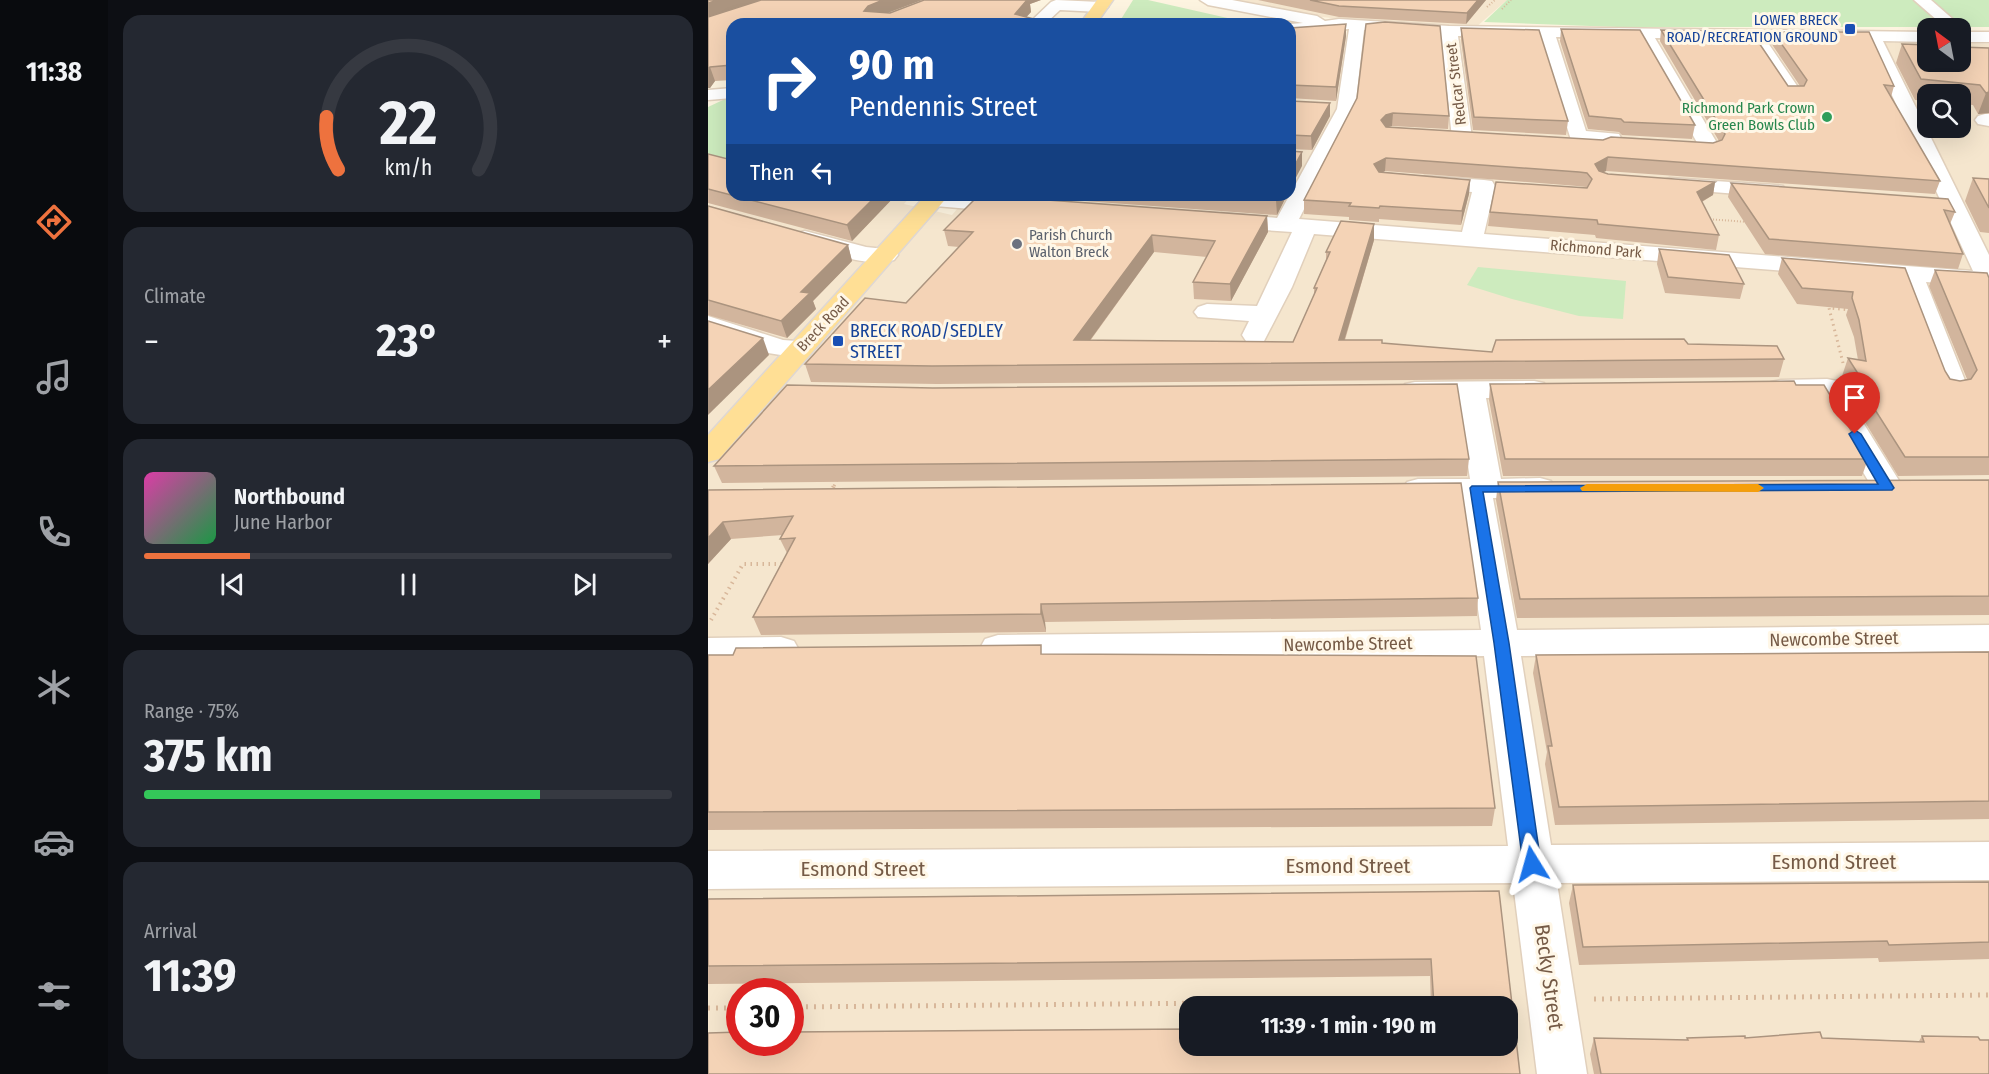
<!DOCTYPE html>
<html lang="en">
<head>
<meta charset="utf-8">
<style>
  :root { --surface:#171b24; --page:#242831; --text:#f1f3f6; --muted:#9ea1a6; --line:#363941; --accent:#ee723e }
  body { margin:0; font-family:"Fira Sans Condensed",sans-serif; background:var(--page); color:var(--text); height:100vh; display:flex; flex-direction:column; font-size:22px; white-space:nowrap }
  * { box-sizing:border-box; margin:0 }
  p { font-size:20px; color:var(--muted) }
  .icon { flex:none; width:33px; height:33px; fill:none; stroke:currentColor; stroke-width:2; stroke-linecap:round; stroke-linejoin:round }
  .map { position:relative; flex:1; overflow:hidden }
  .sheet { display:flex; flex-direction:column; gap:15px; padding:15px; background:#0d0f14; width:600px }
  .sheet>* { flex:none }
  .banner { position:absolute; left:18px; top:18px; width:570px; height:183px; border-radius:18px; box-shadow:0 6px 24px #0002; background:#1a4fa0; color:#fff; overflow:hidden }
  .needle { width:39px; rotate:328deg }
  .controls { position:absolute; left:1209px; top:18px; display:grid; gap:12px }
  .controls a { display:grid; place-items:center; width:54px; height:54px; border-radius:12px; background:var(--surface); box-shadow:0 6px 24px #0002; font-size:30px }
  .speed { position:absolute; left:18px; top:978px; display:flex; gap:12px; font-size:30px; font-weight:700; text-align:center }
  .speed>* { display:grid; place-content:center; width:78px; height:78px; border-radius:50%; background:var(--surface); box-shadow:0 6px 24px #0002; line-height:1 }
  .speed .limit { border:9px solid #d22; background:#fff; color:#111 }
  .pin { position:absolute; display:grid; place-items:center; width:51px; height:51px; color:#fff; margin:-62px -26px; border-radius:50% 50% 50% 0; rotate:-45deg; box-shadow:0 0 6px #0007 }
  .pin .icon { rotate:45deg }
  .me { position:absolute; width:66px; margin:-33px; rotate:352deg; stroke-linejoin:round; filter:drop-shadow(0 0 4px #0008) }
  .turn { display:flex; align-items:center; gap:21px; height:126px; padding:0 24px; font-size:27px }
  .turn .icon { width:78px; height:78px; stroke-width:2.5 }
  .turn b { display:block; font-size:42px; line-height:51px }
  .then { display:flex; align-items:center; height:57px; padding:0 24px; background:#0003; gap:12px; font-size:22px }
  .big { font-size:45px; font-weight:700; line-height:1.1 }
  .sheet .widget { flex:1; display:flex; flex-direction:column; justify-content:center; gap:9px; min-width:0; padding:0 21px; border-radius:18px; background:var(--page) }
  .sheet .dial { align-items:center; gap:0 }
  .dial svg { height:156px; overflow:visible; fill:none; stroke:var(--line); stroke-width:7; stroke-linecap:round; text-anchor:middle }
  .dial text { fill:var(--text); stroke:none }
  .song { display:flex; align-items:center; gap:18px }
  .cover { width:72px; height:72px; border-radius:9px; background:linear-gradient(135deg,hsl(320 70% 55%),hsl(140 70% 35%)) }
  .played { height:6px; border-radius:3px; background:linear-gradient(90deg,var(--accent) 20%,var(--line) 20%) }
  .keys { display:flex; justify-content:space-around; direction:ltr }
  .heat { display:flex; justify-content:space-between; align-items:center; font-size:33px; direction:ltr }
  .charge { height:9px; border-radius:4px; background:linear-gradient(90deg,#34c759 75%,var(--line) 0) }
  .trip { position:absolute; left:471px; top:996px; width:339px; height:60px; border-radius:18px; background:var(--surface); box-shadow:0 6px 24px #0002; font-weight:700; line-height:60px; text-align:center }
  main { display:flex; flex:1; min-height:0 }
  .menu { display:flex; flex-direction:column; width:108px; justify-content:space-around; align-items:center; background:#090b0e; color:var(--muted) }
  .menu .icon { width:42px; height:42px }
  .menu .selected { color:var(--accent) }
  .menu b { font-size:27px; color:var(--text) }
  .map>svg:first-child { display:block }
  .residential { fill:#f5e6ce; fill-rule:evenodd }
  .green { fill:#cdebbe }
  .lines { fill:none; stroke-linecap:round; stroke-linejoin:round }
  .minor-casing { stroke:#e1d0bc; stroke-width:3 }
  .major-casing { stroke:#ded7d3; stroke-width:3 }
  .path-far3 { stroke:#d8b79a; stroke-width:2; stroke-dasharray:1 2; stroke-linecap:butt }
  .path-far2 { stroke:#d8b79a; stroke-width:3; stroke-dasharray:1.5 4; stroke-linecap:butt }
  .path-far1 { stroke:#d8b79a; stroke-width:4; stroke-dasharray:1.5 4.5; stroke-linecap:butt }
  .path { stroke:#d8b79a; stroke-width:5; stroke-dasharray:2 6; stroke-linecap:butt }
  .minor { fill:#fff; fill-rule:evenodd }
  .major { fill:#ffdf95; fill-rule:evenodd }
  .wall { fill:#d2b59d }
  .shaded-wall { fill:#ab947f }
  .building { fill:#f4d3b6; stroke:#ab947f; stroke-width:1.5 }
  .route { fill:#1a73e8; stroke:#114b97; stroke-width:1.5 }
  .slow { fill:#f59e0b }
  .transit-dot { fill:#1a4fb4; stroke:#fff7e7; stroke-width:2 }
  .leisure-dot { fill:#2e9e5b; stroke:#fff7e7; stroke-width:2 }
  .worship-dot { fill:#6b7280; stroke:#fff7e7; stroke-width:2 }
  .labels { text-anchor:middle; stroke-width:6; stroke-linejoin:round; paint-order:stroke }
  .far-transit-label { font-size:15px; fill:#164399; stroke:#fff7e7; text-anchor:end }
  .far-street-label { font-size:15px; fill:#755a46; stroke:#fff7e7 }
  .far-leisure-label { font-size:15px; fill:#27864d; stroke:#fff7e7; text-anchor:end }
  .far-worship-label { font-size:15px; fill:#5b616d; stroke:#fff7e7; text-anchor:start }
  .transit-label { font-size:18px; fill:#164399; stroke:#fff7e7; text-anchor:start }
  .street-label { font-size:18px; fill:#755a46; stroke:#fff7e7 }
  .near-street-label { font-size:21px; fill:#755a46; stroke:#fff7e7 }
</style>
</head>
<body>
<main>
<nav class="menu">
<b>11:38</b>
<svg class="icon selected" aria-label="directions" viewBox="0 0 24 24"><path d="M12 3l9 9-9 9-9-9zM9 14v-3h6M13 9l2 2-2 2"/></svg>
<svg class="icon" aria-label="music" viewBox="0 0 24 24"><path d="M9 18V5l10-2v13"/><circle cx="6" cy="18" r="3"/><circle cx="16" cy="16" r="3"/></svg>
<svg class="icon" aria-label="phone" viewBox="0 0 24 24"><path d="M5 4h4l2 5-3 2q2 4 5 5l2-3 5 2v4C11 20 4 13 5 4z"/></svg>
<svg class="icon" aria-label="climate" viewBox="0 0 24 24"><path d="M12 3v18M4 7l16 10M4 17L20 7"/></svg>
<svg class="icon" aria-label="car" viewBox="0 0 24 24"><path d="M5 17H2v-5l4-1 3-4h7l3 4 3 1v5h-3M9 17h6M6 11h13"/><circle cx="7" cy="17" r="2"/><circle cx="17" cy="17" r="2"/></svg>
<svg class="icon" aria-label="filters" viewBox="0 0 24 24"><path d="M4 7h16M4 17h16"/><circle cx="9" cy="7" r="2"/><circle cx="15" cy="17" r="2"/></svg>
</nav>
<section class="sheet">
<div class="widget dial"><svg viewBox="0 0 100 80">
<path d="M14 69A42 42 0 1 1 86 69"/>
<path d="M14 69A42 42 0 0 1 8 42" stroke="#ee723e"/>
<text x="50" y="56" font-size="32" font-weight="700">22</text>
<text x="50" y="72" font-size="11">km/h</text>
</svg></div>
<div class="widget"><p>Climate</p>
<div class="heat"><a>−</a><b class="big">23°</b><a>+</a></div>
</div>
<div class="widget">
<div class="song"><i class="cover"></i><div><b>Northbound</b><p>June Harbor</p></div></div>
<div class="played"></div>
<div class="keys"><svg class="icon" aria-label="previous" viewBox="0 0 24 24"><path d="M18 5L8 12l10 7zM5 5v14"/></svg><svg class="icon" aria-label="pause" viewBox="0 0 24 24"><path d="M8 5v14M16 5v14"/></svg><svg class="icon" aria-label="next" viewBox="0 0 24 24"><path d="M6 5l10 7-10 7zM19 5v14"/></svg></div>
</div>
<div class="widget"><p>Range · 75%</p><b class="big">375 km</b><div class="charge"></div></div>
<div class="widget"><p>Arrival</p><b class="big">11:39</b></div>
</section>
<div class="map">
<svg width="1281" height="1074" viewBox="0 0 1281 1074">
  <rect width="100%" height="100%" fill="#fdf4e0"/>
  <g class="residential">
    <polygon points="515,0 799,0 767,28 668,23 587,14"/>
    <path d="M582 38 1219 43 1220 62H1252L1253 43 1281 44V1074H0V158L24 195H204L196 204 244 215 261 195H582ZM1220 94H1252V128H1220ZM32 992H82V1042H32ZM482 1006H800V1046H482Z"/>
  </g>
  <g class="green">
    <polygon points="425,0 440,0 546,24 410,24"/>
    <polygon points="799,0 1281,0 1281,27 909,27 776,22"/>
    <polygon points="24,99 24,163 0,158 0,107 15,100"/>
    <polygon points="770,267 918,281 915,319 871,316 804,299 759,285"/>
  </g>
  <g class="lines">
    <g class="minor-casing">
      <g id="minor">
        <polygon points="348,0 392,2 400,7 392,12 352,10 337,24 320,24 343,2"/>
        <path d="M492 0H524L609 16 617 21 631 19 741 26 1220 32V42L1175 41 1281 255V287L1218 282 1260 388 1256 394 1246 396 1236 394 1232 388 1192 280 606 234 584 287 556 341 547 343 538 341 534 335 541 321 490 317 486 312 490 307 499 304 549 306 584 232 514 227 506 225 503 220 506 215 514 213 569 218 629 109 641 29 582 34V24L595 23 500 5ZM656 30 733 35 744 138 747 142H761L764 138 750 36 831 37 863 140 895 143 898 147C913 151 935 153 950 149L953 145 950 141 913 138 911 134 878 131 848 37 931 38 992 148 995 152H1009L1012 148 947 38 1042 40 1079 97H1091L1094 93 1058 40 1159 41 1265 271 776 234 787 186 784 181 776 180 717 176 710 178 706 182 710 186 717 188 764 192 754 232 591 219 647 109Z"/>
        <polygon points="1206,0 1223,0 1255,28 1252,31 1252,28 1238,28"/>
        <rect x="1252" y="32" width="29" height="10"/>
        <polygon points="24,88 24,98 0,100 0,90"/>
        <polygon points="1277,114 1281,114 1281,126 1270,124 1267,120 1270,116"/>
        <polygon points="962,178 1067,185 1075,186 1078,191 1075,196 1067,197 955,188 951,184 955,180"/>
        <polygon points="219,195 257,195 310,199 318,201 321,206 318,211 310,213 227,206 219,204 216,199"/>
        <path d="M97 231 158 247 186 250 190 255 186 260C155 268 119 251 89 243L86 238 89 233Z"/>
        <path d="M0 316 75 340 102 342 106 348 102 354C68 362 32 343 0 333Z"/>
        <polygon points="1119,379 1129,381 1133,387 1195,487 1190,494 1179,497 1168,494 1110,396 1073,396 1063,394 1059,388 1063,382 1073,380"/>
        <polygon points="826,381 836,383 840,389 836,395 826,397 778,398 793,479 832,478 843,481 848,488 843,495 832,498 785,498 809,630 1281,625 1281,651 813,656 843,845 1281,842 1281,880 849,883 879,1074 829,1074 805,883 0,889 0,851 800,846 776,656 290,661 277,657 272,648 277,639 290,635 773,630 754,498 710,499 699,496 694,489 699,482 710,479 762,479 750,398 707,398 697,396 693,390 697,384 707,382"/>
        <polygon points="73,637 86,641 91,650 86,659 73,663 0,664 0,638"/>
      </g>
    </g>
    <g class="major-casing">
      <g id="major">
        <polygon points="389,0 405,0 388,24 372,24"/>
        <polygon points="218,195 241,195 11,459 0,462 0,435"/>
      </g>
    </g>
    <g class="path-far3">
      <polyline points="779,7 787,0"/>
      <polyline points="794,9 803,0"/>
      <polyline points="999,219 1040,222"/>
    </g>
    <g class="path-far2">
      <polyline points="1135,363 1121,308 1143,310"/>
      <polyline points="126,486 130,478"/>
    </g>
    <g class="path-far1">
      <polyline points="122,493 127,484"/>
      <polyline points="3,620 35,564 78,564"/>
    </g>
    <g class="path">
      <polyline points="886,999 1281,995"/>
      <polyline points="82,1007 725,1001"/>
      <polyline points="0,1008 32,1008"/>
    </g>
    <use href="#minor" class="minor"/>
    <use href="#major" class="major"/>
  </g>
  <g class="wall">
    <polygon points="0,0 214,0 180,13 182,13 216,0 333,0 322,4 323,12 318,17 24,24 24,80 7,81 2,88"/>
    <polygon points="550,0 778,0 758,24 631,17"/>
    <polygon points="638,24 638,36 628,101 582,98 582,28"/>
    <polygon points="753,28 860,121 858,135 765,130 753,40"/>
    <polygon points="853,29 987,125 984,139 914,135 911,132 880,129 852,41"/>
    <polygon points="953,30 1080,86 1092,86 1063,43 1065,32 1186,86 1183,97 1232,181 1227,194 898,171 895,172 900,174 1007,182 1005,195 994,202 1011,235 1008,250 888,238 887,235 780,226 782,212 878,187 869,186 677,171 675,172 762,180 761,194 753,225 671,219 671,222 641,220 641,217 596,214 596,200 649,98 741,116 740,129 684,126 679,127 895,140 1005,143 1011,141 952,41"/>
    <polygon points="1194,44 1281,48 1281,113 1270,114 1265,105 1252,104 1252,94 1220,94 1220,101 1207,100 1188,63"/>
    <polygon points="582,101 622,116 604,150 582,149"/>
    <polygon points="0,154 24,195 188,195 144,241 0,203"/>
    <polygon points="1265,178 1281,179 1281,233 1272,232 1257,201"/>
    <polygon points="1023,183 1247,212 1242,224 1255,254 1250,269 1057,254 1020,197"/>
    <polygon points="293,195 579,195 569,215"/>
    <polygon points="0,206 140,245 144,261 105,301 108,309 79,338 0,315"/>
    <polygon points="559,216 560,232 523,301 486,299 485,282 499,257 446,252 382,341 585,342 606,295 606,288 618,260 618,252 666,240 637,340 784,352 980,344 1076,359 1071,377 229,384 103,382 97,364 198,303 251,247 240,246 236,230"/>
    <polygon points="951,249 1036,284 1032,299 957,293 949,264"/>
    <polygon points="1074,258 1197,268 1237,371 1242,379 1252,381 1259,379 1221,286 1227,270 1281,278 1281,475 1190,476 1144,401 1146,394 1134,376 1140,358 1150,360 1146,337 1138,315 1140,309 1089,304 1070,274"/>
    <polygon points="782,384 1160,459 1154,476 795,476 781,400"/>
    <polygon points="761,459 759,476 14,483 6,466"/>
    <polygon points="1281,480 1281,615 809,618 788,500 790,482"/>
    <polygon points="0,490 770,598 769,616 337,622 338,632 53,635 45,617 79,553 72,539 75,535 23,539 0,564"/>
    <polygon points="1281,652 1281,819 847,825 837,764 839,752 825,673 828,655"/>
    <polygon points="336,654 787,808 784,826 0,830 0,655"/>
    <polygon points="1281,882 1281,959 1171,962 1170,958 871,965 861,903 865,885"/>
    <polygon points="791,891 812,1074 0,1074 0,1033 32,1032 32,1042 82,1042 82,1032 482,1029 482,1046 800,1046 800,1006 723,1006 722,976 0,984 0,899"/>
    <polygon points="1214,1036 1272,1040 1281,1074 886,1074 882,1054 886,1038 979,1040 979,1038 1114,1038 1211,1041"/>
  </g>
  <g class="shaded-wall">
    <polygon points="10,0 54,0 0,18 0,3"/>
    <polygon points="175,0 214,0 163,19 156,11 160,6"/>
    <polygon points="319,0 333,0 322,4 323,12 312,24 307,14"/>
    <polygon points="770,0 778,0 758,24 759,13"/>
    <polygon points="638,24 638,36 628,101 628,87"/>
    <polygon points="2,67 7,81 2,88 0,88 0,69"/>
    <polygon points="1281,92 1281,113 1270,114 1278,93"/>
    <polygon points="622,103 622,116 604,150 603,136"/>
    <polygon points="685,113 684,126 677,128 673,120 678,115"/>
    <polygon points="594,152 594,166 582,189 582,174"/>
    <polygon points="900,157 898,171 885,177 887,164"/>
    <polygon points="678,158 677,171 665,177 666,164"/>
    <polygon points="762,180 761,194 753,225 754,211"/>
    <polygon points="1007,182 1005,195 986,206 989,192"/>
    <polygon points="169,195 188,195 144,241 139,225"/>
    <polygon points="571,195 579,195 569,215 568,200"/>
    <polygon points="559,216 560,232 523,301 522,284"/>
    <polygon points="666,224 666,240 631,358 631,340"/>
    <polygon points="444,235 446,252 369,358 366,340"/>
    <polygon points="140,245 144,261 105,301 108,309 79,338 73,321 93,292"/>
    <polygon points="55,338 61,355 0,415 0,390"/>
    <polygon points="15,522 23,539 0,564 0,538"/>
    <polygon points="333,604 337,622 338,632 333,614"/>
  </g>
  <g class="building">
    <polygon points="0,0 10,0 0,3"/>
    <polygon points="53,0 175,0 160,6 156,11 182,13 216,0 319,0 307,14 333,21 330,24 24,24 24,65 2,67 0,69 0,17"/>
    <polygon points="602,0 770,0 759,13 631,6"/>
    <polygon points="677,22 732,26 741,116 685,113 678,115 673,120 678,127 895,140 903,137 1005,143 1014,140 1017,134 953,30 1043,31 1080,86 1096,86 1099,80 1065,32 1161,32 1186,86 1176,85 1232,181 900,157 887,164 891,171 900,174 1007,182 989,192 1011,235 890,224 889,220 782,212 788,182 879,188 884,179 879,173 871,172 678,158 666,164 671,172 762,180 754,211 672,206 671,208 641,206 643,203 596,200 649,98 658,24"/>
    <polygon points="638,24 628,87 582,85 582,28"/>
    <polygon points="753,28 831,30 860,121 766,117"/>
    <polygon points="853,29 932,30 987,125 916,122 913,119 881,116"/>
    <polygon points="1194,44 1220,45 1220,62 1252,62 1252,47 1281,48 1281,92 1278,93 1272,85 1213,79"/>
    <polygon points="582,101 622,103 603,136 582,135"/>
    <polygon points="582,151 594,152 582,174"/>
    <polygon points="0,154 24,160 24,195 169,195 139,225 0,189"/>
    <polygon points="1265,178 1281,179 1281,208"/>
    <polygon points="1023,183 1240,199 1247,212 1236,210 1255,254 1061,239"/>
    <polygon points="271,195 559,216 522,284 485,282 507,241 444,235 366,340 585,342 609,288 606,288 622,252 618,252 633,221 666,224 631,340 674,340 674,343 784,352 788,340 976,339 980,344 1069,346 1076,359 224,366 97,364 157,298 198,303 265,232 236,230"/>
    <polygon points="500,195 571,195 568,200"/>
    <polygon points="0,206 140,245 93,292 102,293 73,321 0,300"/>
    <polygon points="951,249 1021,255 1036,284 960,277"/>
    <polygon points="1074,258 1197,268 1237,371 1242,379 1252,381 1263,379 1269,370 1227,270 1279,273 1281,278 1281,457 1197,457 1150,383 1156,383 1140,358 1158,361 1151,320 1144,298 1145,292 1094,288"/>
    <polygon points="0,321 55,338 0,390"/>
    <polygon points="1086,381 1088,385 1116,385 1160,459 797,459 782,384"/>
    <polygon points="749,384 761,459 6,466 79,385 225,388"/>
    <polygon points="1281,480 1281,596 812,599 790,482"/>
    <polygon points="753,483 770,598 333,604 333,614 45,617 87,538 72,539 85,516 15,522 0,538 0,490"/>
    <polygon points="333,645 333,654 768,656 787,808 0,812 0,655 25,655 28,648"/>
    <polygon points="1281,652 1281,801 851,807 840,746 844,746 828,655"/>
    <polygon points="1281,882 1281,942 1181,945 1179,941 875,947 865,885"/>
    <polygon points="791,891 812,1074 0,1074 0,1033 32,1032 32,1042 82,1042 82,1032 482,1029 482,1046 800,1046 800,1006 726,1006 723,959 0,966 0,899"/>
    <polygon points="1112,1032 1114,1038 1216,1042 1214,1036 1270,1037 1272,1040 1281,1040 1281,1074 893,1074 886,1038 980,1040 979,1038 1037,1036 1037,1038"/>
  </g>
  <polygon class="route" points="1147,430 1153,434 1186,488 1184,490 775,492 801,643 833,864 831,870 824,872 818,870 815,864 786,643 762,488 764,486 1170,484 1141,434"/>
  <polygon class="slow" points="879,484 1050,484 1056,488 1050,492 874,491 872,488"/>
  <g class="transit-dot">
    <rect x="1136" y="23" width="12" height="12" rx="3"/>
    <rect x="124" y="335" width="12" height="12" rx="3"/>
  </g>
  <circle class="leisure-dot" cx="1119" cy="117" r="6"/>
  <circle class="worship-dot" cx="309" cy="244" r="6"/>
  <g class="labels">
    <g class="far-transit-label">
      <text x="1130" y="25">LOWER BRECK<tspan x="1130" dy="17">ROAD/RECREATION GROUND</tspan></text>
    </g>
    <g class="far-street-label">
      <text transform="translate(748 84) rotate(-97)" y="5">Redcar Street</text>
      <text transform="translate(888 249) rotate(5)" y="5">Richmond Park</text>
      <text transform="translate(115 324) rotate(-47)" y="5">Breck Road</text>
    </g>
    <g class="far-leisure-label">
      <text x="1107" y="113">Richmond Park Crown<tspan x="1107" dy="17">Green Bowls Club</tspan></text>
    </g>
    <g class="far-worship-label">
      <text x="321" y="240">Parish Church<tspan x="321" dy="17">Walton Breck</tspan></text>
    </g>
    <g class="transit-label">
      <text x="142" y="337">BRECK ROAD/SEDLEY<tspan x="142" dy="21">STREET</tspan></text>
    </g>
    <g class="street-label">
      <text transform="translate(1126 639) rotate(-1)" y="6">Newcombe Street</text>
      <text transform="translate(640 644) rotate(-1)" y="6">Newcombe Street</text>
    </g>
    <g class="near-street-label">
      <text x="1126" y="869">Esmond Street</text>
      <text x="640" y="873">Esmond Street</text>
      <text x="155" y="876">Esmond Street</text>
      <text transform="translate(841 977) rotate(82)" y="7">Becky Street</text>
    </g>
  </g>
</svg>
<div class="controls">
<a><svg class="needle" viewBox="-14 -14 28 28"><path d="M0-13l5 13h-10z" fill="#e53935"/><path d="M0 13l5-13h-10z" fill="#9ea1a6"/></svg></a>
<a><svg class="icon" aria-label="search" viewBox="0 0 24 24"><circle cx="10" cy="10" r="6"/><path d="M15 15l6 6"/></svg></a>
</div>
<div class="speed"><div class="limit">30</div></div>
<div class="pin" style="left:1147px;top:434px;background:#d93025"><svg class="icon" aria-label="arrive" viewBox="0 0 24 24"><path d="M6 21V4h12l-3 4 3 4H6"/></svg></div>
<svg class="me" style="left:824px;top:864px" viewBox="-20 -20 40 40"><path d="M0-17L14 15 0 8-14 15z" fill="#1a73e8" stroke="#fff" stroke-width="4"/></svg>
<div class="trip">11:39 · 1 min · 190 m</div>
<div class="banner">
<div class="turn"><svg class="icon" aria-label="right" viewBox="0 0 24 24"><path d="M7 20v-9h11M14 6l5 5-5 5"/></svg><div><b>90 m</b>Pendennis Street</div></div>
<div class="then">Then<svg class="icon" aria-label="left" viewBox="0 0 24 24"><path d="M17 20v-9H6M10 6l-5 5 5 5"/></svg></div>
</div>
</div>
</main>
</body>
</html>
